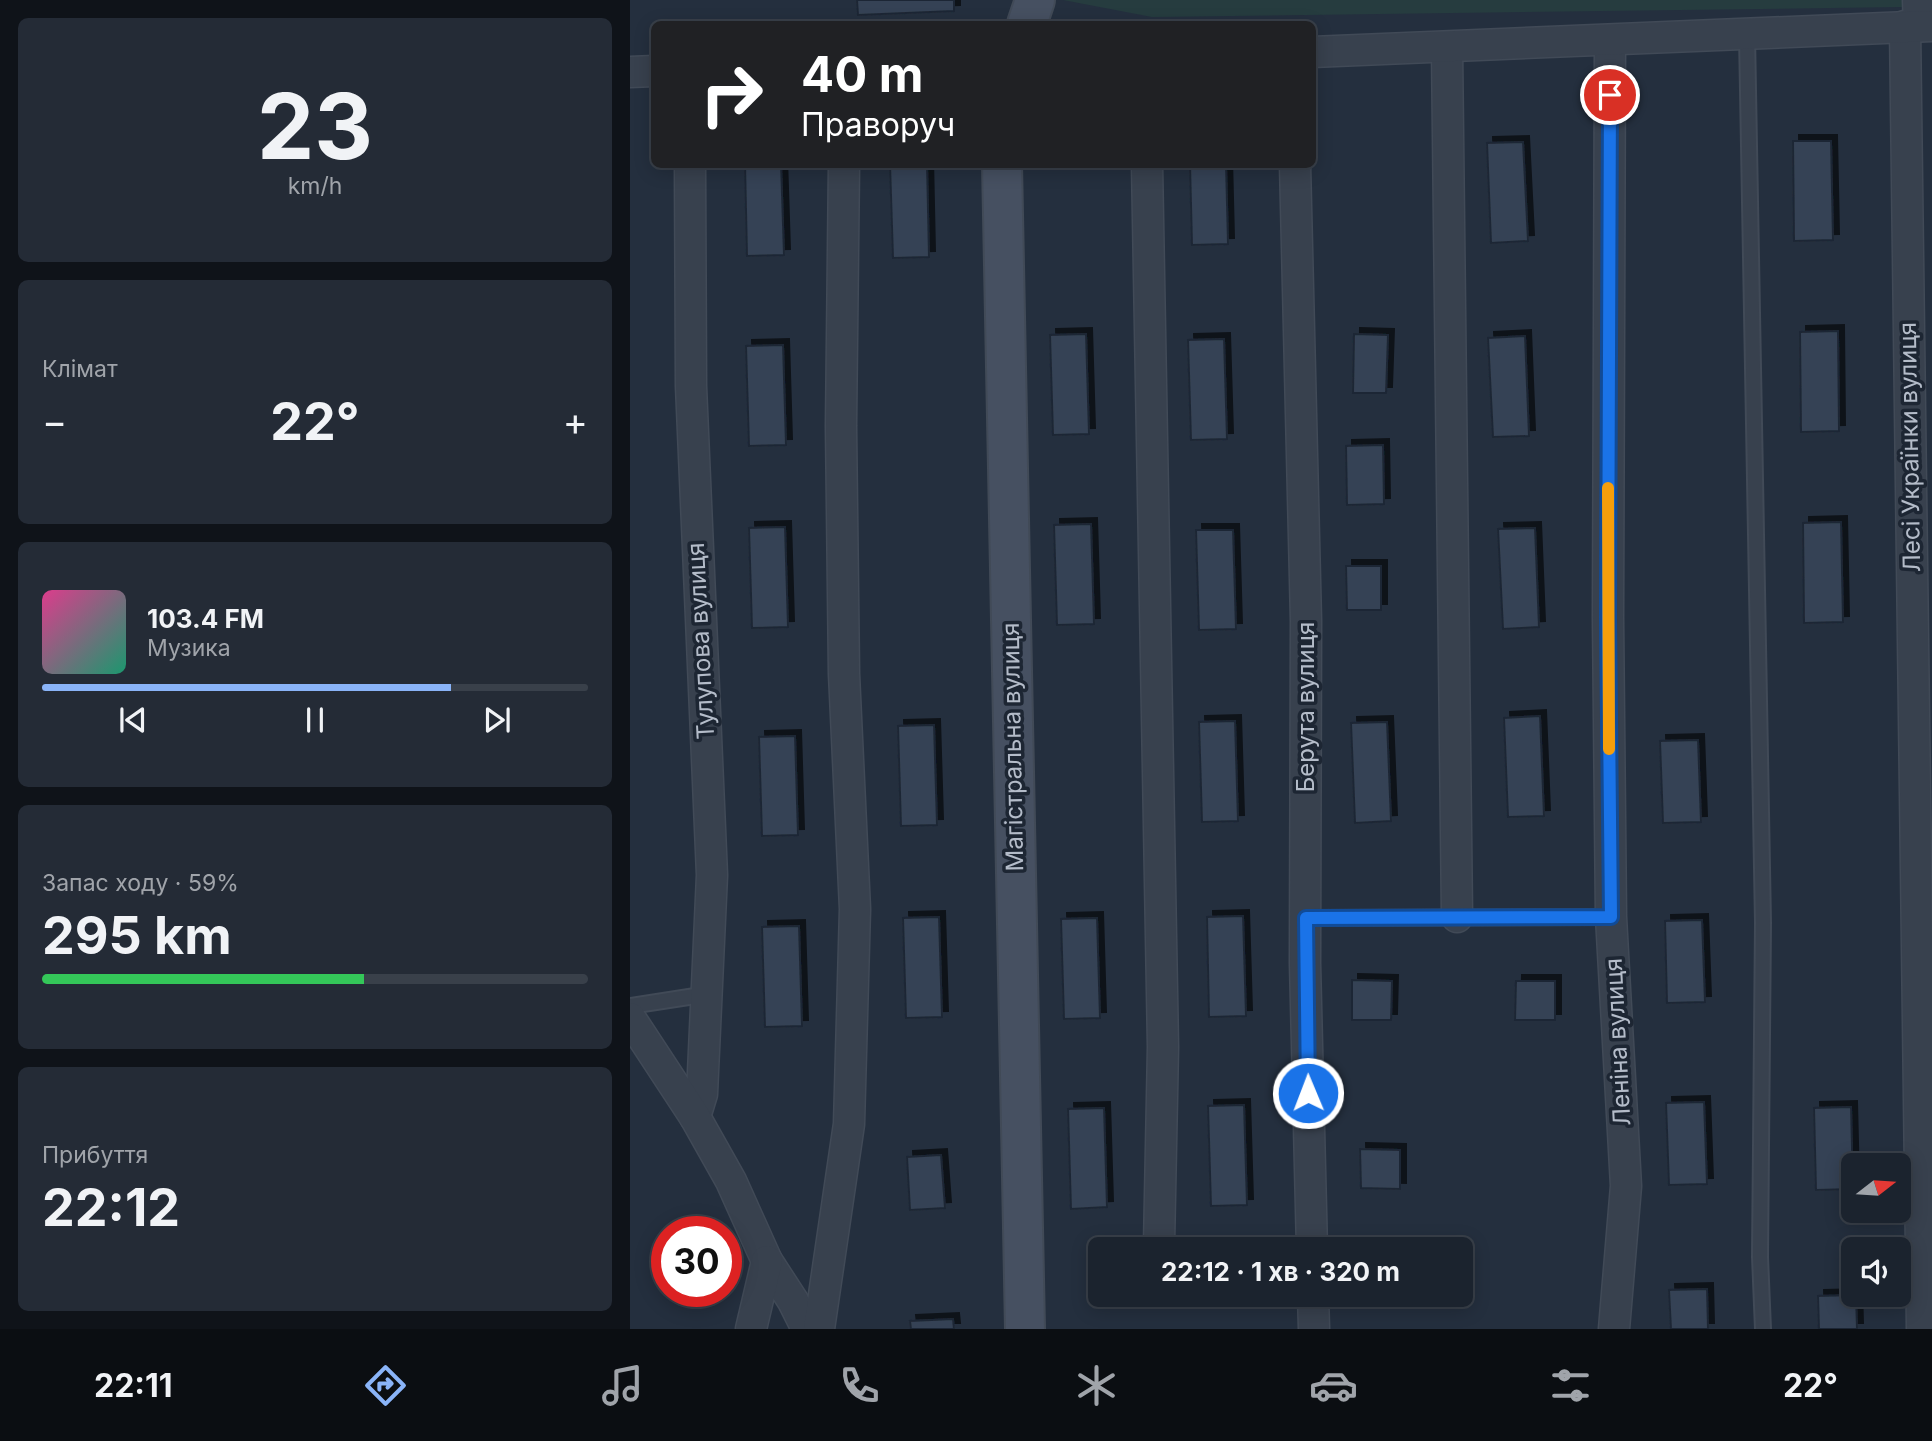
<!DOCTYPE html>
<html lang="uk">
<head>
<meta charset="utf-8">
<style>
  :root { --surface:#1b232e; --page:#242b36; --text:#f1f3f6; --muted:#a0a4aa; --line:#39404a; --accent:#8ab4f8 }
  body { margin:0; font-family:Inter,sans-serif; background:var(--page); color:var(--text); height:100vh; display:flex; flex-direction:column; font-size:26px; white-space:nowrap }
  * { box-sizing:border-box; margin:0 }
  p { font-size:23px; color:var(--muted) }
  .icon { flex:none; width:38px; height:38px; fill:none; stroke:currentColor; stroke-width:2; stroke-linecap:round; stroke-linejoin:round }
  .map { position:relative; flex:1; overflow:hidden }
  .side { display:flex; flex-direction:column; gap:18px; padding:18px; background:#0f1319; width:630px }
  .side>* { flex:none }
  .hud { position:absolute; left:21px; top:21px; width:665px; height:147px; border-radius:10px; box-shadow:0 4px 18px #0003,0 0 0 2px var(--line); background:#202124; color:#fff; overflow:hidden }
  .needle { width:46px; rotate:73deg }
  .controls { position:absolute; left:1211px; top:1153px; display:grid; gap:14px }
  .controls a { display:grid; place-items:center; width:70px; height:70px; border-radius:10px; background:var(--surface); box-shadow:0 4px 18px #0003,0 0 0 2px var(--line); font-size:35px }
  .speed { position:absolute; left:21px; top:1216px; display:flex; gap:14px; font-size:35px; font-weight:700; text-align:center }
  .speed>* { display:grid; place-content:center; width:91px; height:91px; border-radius:50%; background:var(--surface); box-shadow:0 4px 18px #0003,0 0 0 2px var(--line); line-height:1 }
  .speed .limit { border:10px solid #d22; background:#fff; color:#111 }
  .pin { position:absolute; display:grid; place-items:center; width:60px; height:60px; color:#fff; margin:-30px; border:4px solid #fff; border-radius:50%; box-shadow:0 2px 7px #0007 }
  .me { position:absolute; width:77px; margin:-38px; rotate:359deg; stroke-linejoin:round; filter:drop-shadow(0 0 5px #0008) }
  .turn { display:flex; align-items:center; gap:24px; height:147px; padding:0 35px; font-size:32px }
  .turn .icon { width:91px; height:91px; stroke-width:2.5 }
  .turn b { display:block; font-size:49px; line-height:60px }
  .big { font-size:52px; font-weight:700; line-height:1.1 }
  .side .widget { flex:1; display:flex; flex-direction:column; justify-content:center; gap:10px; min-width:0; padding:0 24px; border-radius:10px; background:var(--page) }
  .side .dial { align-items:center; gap:0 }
  .dial b { font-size:91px; line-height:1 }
  .song { display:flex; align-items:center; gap:21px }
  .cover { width:84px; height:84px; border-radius:10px; background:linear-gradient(135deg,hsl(330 70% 55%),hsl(160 70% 35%)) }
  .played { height:7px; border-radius:4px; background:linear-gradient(90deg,var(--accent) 75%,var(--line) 75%) }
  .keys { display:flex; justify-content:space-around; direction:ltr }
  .heat { display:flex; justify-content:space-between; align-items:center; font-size:38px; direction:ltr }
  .charge { height:10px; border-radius:5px; background:linear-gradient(90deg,#34c759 59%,var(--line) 0) }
  .trip { position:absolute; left:458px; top:1237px; width:385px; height:70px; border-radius:10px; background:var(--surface); box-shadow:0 4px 18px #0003,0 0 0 2px var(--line); font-weight:700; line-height:70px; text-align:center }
  .tabs { display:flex; height:112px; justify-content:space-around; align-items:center; background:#0b0e12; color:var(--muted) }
  .tabs .icon { width:49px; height:49px }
  .tabs .active { color:var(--accent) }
  .tabs b { font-size:32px; color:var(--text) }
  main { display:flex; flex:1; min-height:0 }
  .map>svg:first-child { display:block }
  .green { fill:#263c3f }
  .building { fill:#364354; stroke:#1f2835; stroke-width:2; filter:url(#shadow) }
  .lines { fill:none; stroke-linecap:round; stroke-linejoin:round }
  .lane-casing { stroke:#414a57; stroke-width:18 }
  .street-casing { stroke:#414a57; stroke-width:33 }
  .secondary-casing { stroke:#414a57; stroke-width:42 }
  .lane { stroke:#38414e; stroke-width:14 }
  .street { stroke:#38414e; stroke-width:30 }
  .secondary { stroke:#465061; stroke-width:38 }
  .route-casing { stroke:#114b97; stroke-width:18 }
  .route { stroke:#1a73e8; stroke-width:12 }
  .slow { stroke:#f59e0b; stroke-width:12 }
  .labels { text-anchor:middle; stroke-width:7; stroke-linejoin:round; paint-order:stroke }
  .street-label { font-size:24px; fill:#b4bcc9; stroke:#1d2633 }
</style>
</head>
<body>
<main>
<section class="side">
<div class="widget dial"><b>23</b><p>km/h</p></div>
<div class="widget"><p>Клімат</p>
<div class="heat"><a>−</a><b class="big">22°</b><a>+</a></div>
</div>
<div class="widget">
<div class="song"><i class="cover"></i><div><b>103.4 FM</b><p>Музика</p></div></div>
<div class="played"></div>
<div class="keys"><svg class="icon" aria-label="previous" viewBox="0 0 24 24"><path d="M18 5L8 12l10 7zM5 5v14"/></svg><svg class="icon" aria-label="pause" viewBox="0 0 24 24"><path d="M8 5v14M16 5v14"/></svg><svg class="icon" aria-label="next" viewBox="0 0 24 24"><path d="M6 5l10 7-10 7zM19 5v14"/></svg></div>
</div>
<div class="widget"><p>Запас ходу · 59%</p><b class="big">295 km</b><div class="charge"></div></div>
<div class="widget"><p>Прибуття</p><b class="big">22:12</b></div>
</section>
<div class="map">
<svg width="1302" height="1329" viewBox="0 0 1302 1329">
  <defs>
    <filter id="shadow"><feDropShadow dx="6" dy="-6" stdDeviation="0" flood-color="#0009"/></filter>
  </defs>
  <rect width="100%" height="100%" fill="#242f3e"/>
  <polygon class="green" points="433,0 1272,0 1272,7 522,17"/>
  <g class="building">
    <polygon points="227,0 324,0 324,11 228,15"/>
    <polygon points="1163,141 1201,141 1203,240 1164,241"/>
    <polygon points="893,142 898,241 861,243 857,143"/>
    <polygon points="115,164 151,164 154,255 117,256"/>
    <polygon points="260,164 297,164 299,257 263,258"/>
    <polygon points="560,164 596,164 598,244 562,245"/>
    <polygon points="1208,331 1209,431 1171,432 1170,332"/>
    <polygon points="456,334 459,434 423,435 420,335"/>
    <polygon points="724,334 758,335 756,393 723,393"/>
    <polygon points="895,336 899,436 863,437 858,338"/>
    <polygon points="594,339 597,439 561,440 558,340"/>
    <polygon points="153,345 156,445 119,446 116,346"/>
    <polygon points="753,445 754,504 717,505 716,446"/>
    <polygon points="1211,522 1213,622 1174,623 1173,523"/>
    <polygon points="461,524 464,624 427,625 424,525"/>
    <polygon points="155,527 158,627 122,628 119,528"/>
    <polygon points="905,528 909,627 873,629 868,529"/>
    <polygon points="566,530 603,530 606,629 569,630"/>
    <polygon points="716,566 751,566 751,610 717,610"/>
    <polygon points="910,716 914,816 878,817 874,718"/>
    <polygon points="605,721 608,821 572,822 569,722"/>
    <polygon points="757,722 761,821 725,823 721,723"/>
    <polygon points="304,725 307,825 271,826 268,726"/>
    <polygon points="165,736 168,835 132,836 129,737"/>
    <polygon points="1068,740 1071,822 1033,823 1030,741"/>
    <polygon points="613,916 616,1016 579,1017 577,917"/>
    <polygon points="309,917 312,1017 276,1018 273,918"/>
    <polygon points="467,918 470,1018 434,1019 431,919"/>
    <polygon points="1072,920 1075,1002 1037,1003 1035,921"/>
    <polygon points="169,926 172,1026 135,1027 132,927"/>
    <polygon points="722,980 762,981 761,1020 722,1020"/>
    <polygon points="886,981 925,981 925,1020 885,1020"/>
    <polygon points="1074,1102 1077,1184 1039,1185 1036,1103"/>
    <polygon points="614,1105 617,1205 581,1206 578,1106"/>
    <polygon points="1221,1107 1223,1189 1186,1190 1184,1108"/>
    <polygon points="474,1108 477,1207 441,1209 438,1109"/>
    <polygon points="730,1149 770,1150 770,1189 731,1188"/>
    <polygon points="311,1155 315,1208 280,1210 277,1157"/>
    <polygon points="1077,1289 1078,1329 1041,1329 1039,1290"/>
    <polygon points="1226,1295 1227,1329 1189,1329 1188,1296"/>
    <polygon points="323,1319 324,1329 281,1329 280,1321"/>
  </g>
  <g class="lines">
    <g class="lane-casing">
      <g id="lane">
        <polyline points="1117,35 1133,923 1130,1257 1133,1329"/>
        <polyline points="676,918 981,917"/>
        <polyline points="0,1006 78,994"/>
      </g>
    </g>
    <g class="street-casing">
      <g id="street">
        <polyline points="1288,0 1289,26"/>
        <polyline points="1275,26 1292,1329"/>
        <polyline points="980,40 978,618 981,917 996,1186 984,1329"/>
        <polyline points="817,48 827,917"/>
        <polyline points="682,52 1302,26"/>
        <polyline points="0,72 24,71"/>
        <polyline points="60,164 61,386 82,875 72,1094 65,1117"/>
        <polyline points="517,164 533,1047 529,1245"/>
        <polyline points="665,164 676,621 675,963 682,1250"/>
        <polyline points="0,1018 65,1117 101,1181 137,1261 163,1301 177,1329"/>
        <polyline points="683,1295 684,1329"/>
        <polyline points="121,1329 137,1261"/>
        <polyline points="189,1329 219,1124 225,909 214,674 211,426 214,164"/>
      </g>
    </g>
    <g class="secondary-casing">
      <g id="secondary">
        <polyline points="397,24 405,0"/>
        <polyline points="372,164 395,1329"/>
      </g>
    </g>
    <use href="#lane" class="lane"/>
    <use href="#street" class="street"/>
    <use href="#secondary" class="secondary"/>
  </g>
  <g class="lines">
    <g class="route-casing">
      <polyline id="route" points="678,1093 676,918 981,917 978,618 980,95"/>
    </g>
    <use href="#route" class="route"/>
    <polyline class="slow" points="978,488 979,749"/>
  </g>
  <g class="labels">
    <g class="street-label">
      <text transform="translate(1280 447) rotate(-91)" y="8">Лесі Українки вулиця</text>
      <text transform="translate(71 641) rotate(-93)" y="8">Тулупова вулиця</text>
      <text transform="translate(676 707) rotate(-90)" y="8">Берута вулиця</text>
      <text transform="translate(383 747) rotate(-91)" y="8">Магістральна вулиця</text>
      <text transform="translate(988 1042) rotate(-93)" y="8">Леніна вулиця</text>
    </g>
  </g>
</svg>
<div class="controls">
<a><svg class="needle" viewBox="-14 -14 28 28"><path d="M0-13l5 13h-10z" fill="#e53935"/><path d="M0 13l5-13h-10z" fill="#a0a4aa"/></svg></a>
<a><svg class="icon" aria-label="sound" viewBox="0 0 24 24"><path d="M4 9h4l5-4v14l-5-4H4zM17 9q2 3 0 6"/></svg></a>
</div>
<div class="speed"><div class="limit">30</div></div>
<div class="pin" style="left:980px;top:95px;background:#d93025"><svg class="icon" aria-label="arrive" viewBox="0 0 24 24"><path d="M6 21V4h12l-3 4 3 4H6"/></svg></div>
<svg class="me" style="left:678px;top:1093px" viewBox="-20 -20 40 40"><circle r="17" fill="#1a73e8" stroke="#fff" stroke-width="3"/><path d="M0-11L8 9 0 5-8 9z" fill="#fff"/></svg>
<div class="trip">22:12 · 1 хв · 320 m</div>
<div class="hud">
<div class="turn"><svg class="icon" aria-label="right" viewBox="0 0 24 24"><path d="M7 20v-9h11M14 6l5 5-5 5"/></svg><div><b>40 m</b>Праворуч</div></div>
</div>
</div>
</main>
<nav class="tabs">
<b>22:11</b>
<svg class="icon active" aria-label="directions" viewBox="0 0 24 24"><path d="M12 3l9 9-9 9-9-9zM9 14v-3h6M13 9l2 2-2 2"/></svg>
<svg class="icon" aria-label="music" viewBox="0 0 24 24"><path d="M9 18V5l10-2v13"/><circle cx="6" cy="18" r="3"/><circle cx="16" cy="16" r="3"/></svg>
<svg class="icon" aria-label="phone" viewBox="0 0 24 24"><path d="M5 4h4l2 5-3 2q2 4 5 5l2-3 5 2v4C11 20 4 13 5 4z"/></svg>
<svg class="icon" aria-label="climate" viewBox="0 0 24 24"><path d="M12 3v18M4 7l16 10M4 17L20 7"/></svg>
<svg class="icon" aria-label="car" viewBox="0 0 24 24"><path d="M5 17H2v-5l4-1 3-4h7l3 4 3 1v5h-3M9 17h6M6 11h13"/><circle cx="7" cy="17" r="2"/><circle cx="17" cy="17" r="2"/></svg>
<svg class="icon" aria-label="filters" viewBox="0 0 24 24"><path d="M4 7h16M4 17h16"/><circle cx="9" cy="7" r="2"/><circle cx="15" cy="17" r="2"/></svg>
<b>22°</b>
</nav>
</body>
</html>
